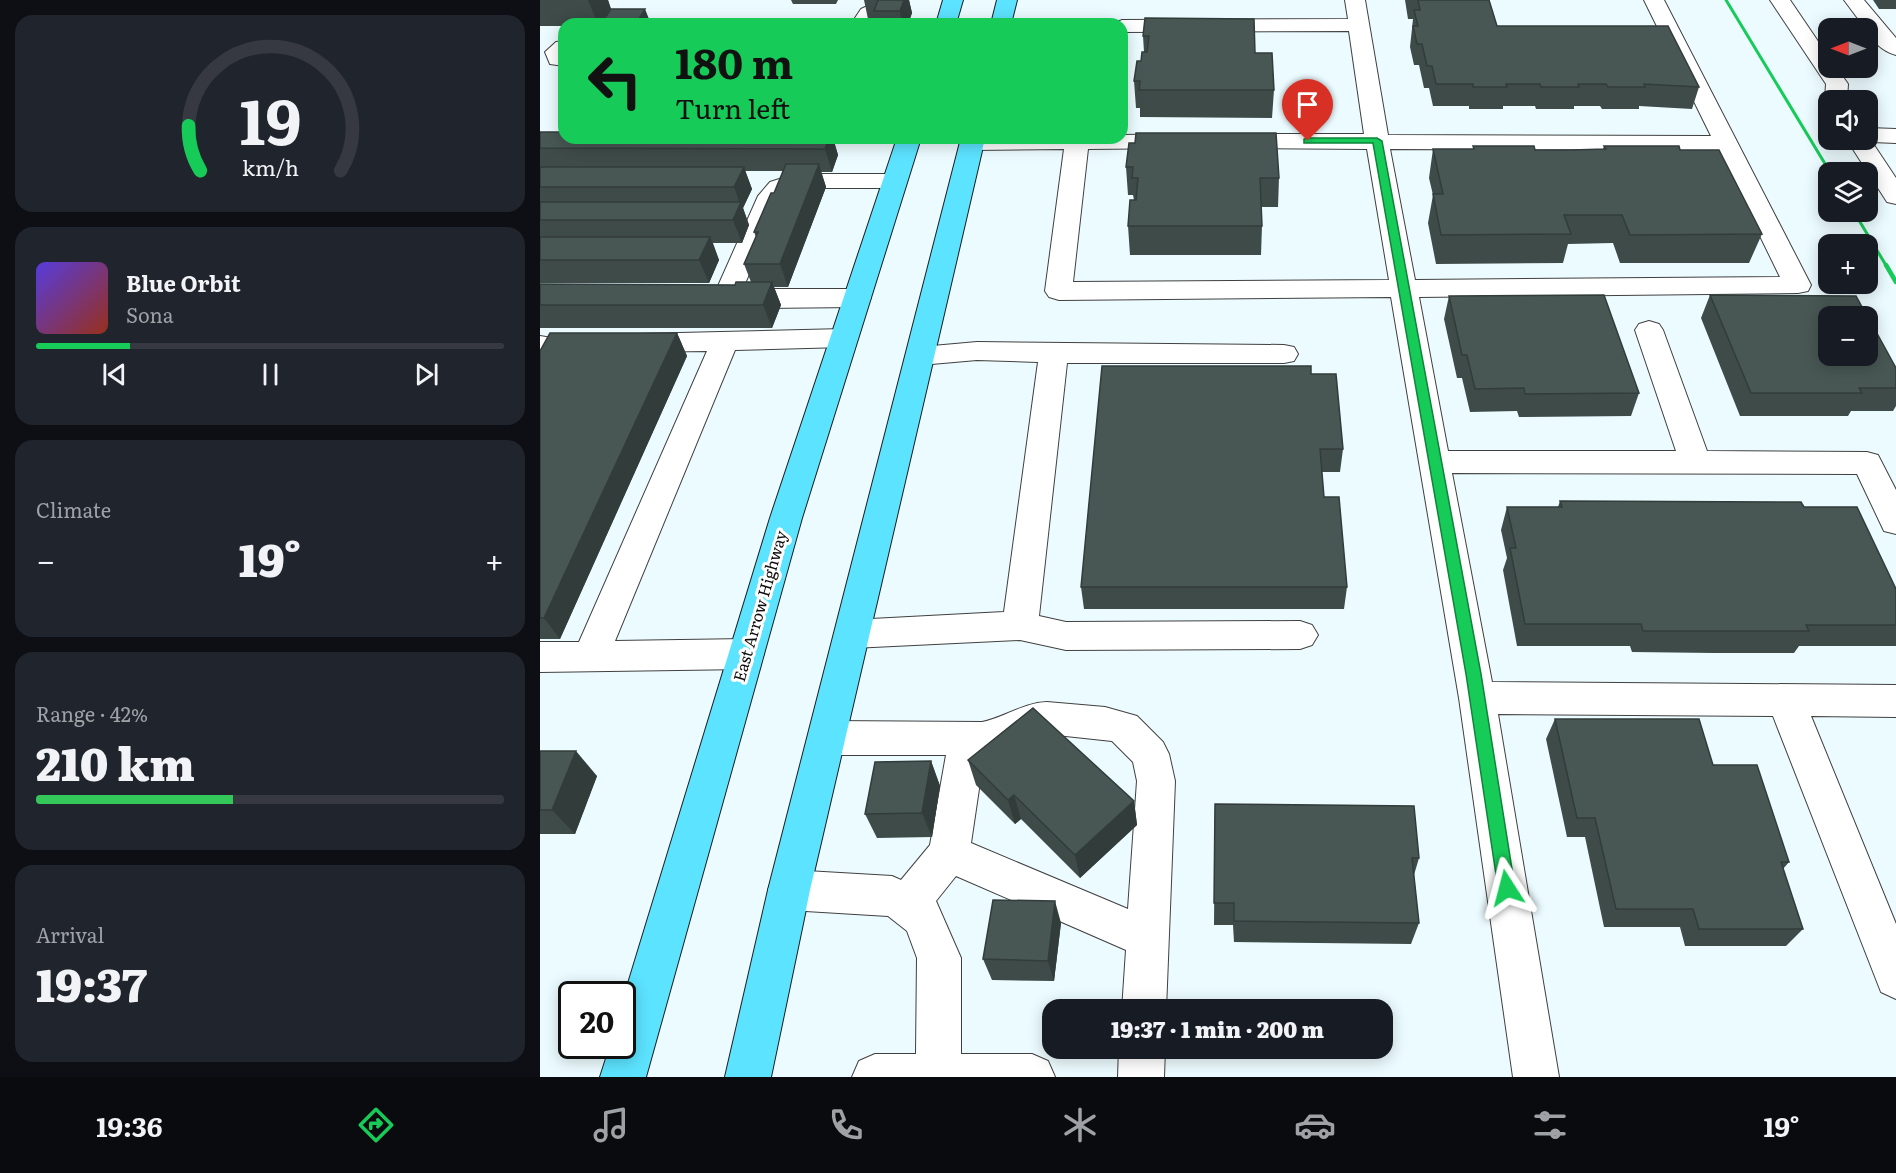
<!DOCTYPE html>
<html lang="en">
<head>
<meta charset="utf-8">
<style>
  :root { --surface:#171b24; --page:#20242c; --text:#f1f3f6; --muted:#9ea1a6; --line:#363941; --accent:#17cb59 }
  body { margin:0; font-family:Literata,serif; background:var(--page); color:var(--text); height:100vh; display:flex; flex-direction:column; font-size:22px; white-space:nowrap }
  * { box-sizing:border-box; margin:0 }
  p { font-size:20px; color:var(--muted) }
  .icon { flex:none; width:33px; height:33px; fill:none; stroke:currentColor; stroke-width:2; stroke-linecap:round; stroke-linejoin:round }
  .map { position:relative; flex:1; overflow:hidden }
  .side { display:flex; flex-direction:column; gap:15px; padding:15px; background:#0d0f14; width:540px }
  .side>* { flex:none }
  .guide { position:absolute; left:18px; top:18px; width:570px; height:126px; border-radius:18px; box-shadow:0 3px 15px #0003; background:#17cb59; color:#111; overflow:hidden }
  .needle { width:39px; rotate:270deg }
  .controls { position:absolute; left:1278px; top:18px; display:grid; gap:12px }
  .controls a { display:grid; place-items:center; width:60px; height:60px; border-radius:12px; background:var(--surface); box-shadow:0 3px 15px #0003; font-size:30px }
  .speed { position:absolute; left:18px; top:981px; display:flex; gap:12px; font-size:30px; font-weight:700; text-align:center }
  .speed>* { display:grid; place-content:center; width:78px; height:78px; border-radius:50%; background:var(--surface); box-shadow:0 3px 15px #0003; line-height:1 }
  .speed .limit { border:3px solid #111; border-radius:9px; background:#fff; color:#111 }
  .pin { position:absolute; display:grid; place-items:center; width:51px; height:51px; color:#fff; margin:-62px -26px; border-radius:50% 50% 50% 0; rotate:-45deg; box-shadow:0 0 6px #0007 }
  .pin .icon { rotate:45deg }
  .me { position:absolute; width:66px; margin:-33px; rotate:351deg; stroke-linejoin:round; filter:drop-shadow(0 0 4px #0008) }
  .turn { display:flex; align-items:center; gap:21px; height:126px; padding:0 18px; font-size:27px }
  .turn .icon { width:78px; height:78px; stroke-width:2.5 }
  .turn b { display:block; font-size:42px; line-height:51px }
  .big { font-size:45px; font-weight:800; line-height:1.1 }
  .side .card { flex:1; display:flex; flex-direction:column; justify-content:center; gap:9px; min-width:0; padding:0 21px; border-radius:18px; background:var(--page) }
  .side .dial { align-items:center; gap:0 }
  .dial svg { height:156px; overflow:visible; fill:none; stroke:var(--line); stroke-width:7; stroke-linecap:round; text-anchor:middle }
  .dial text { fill:var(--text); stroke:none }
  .song { display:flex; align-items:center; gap:18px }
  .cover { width:72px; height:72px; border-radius:9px; background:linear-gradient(135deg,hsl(250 70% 55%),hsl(10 70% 35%)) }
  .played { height:6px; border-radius:3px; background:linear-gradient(90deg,var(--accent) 20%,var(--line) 20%) }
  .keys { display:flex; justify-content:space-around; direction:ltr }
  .heat { display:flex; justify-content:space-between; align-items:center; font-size:33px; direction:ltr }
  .charge { height:9px; border-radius:4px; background:linear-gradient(90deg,#34c759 42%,var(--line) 0) }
  .trip { position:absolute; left:502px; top:999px; width:351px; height:60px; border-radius:18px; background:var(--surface); box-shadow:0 3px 15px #0003; font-weight:800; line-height:60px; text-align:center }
  .tabs { display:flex; height:96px; justify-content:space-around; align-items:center; background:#090b0e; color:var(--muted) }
  .tabs .icon { width:42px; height:42px }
  .tabs .selected { color:var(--accent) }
  .tabs b { font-size:27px; color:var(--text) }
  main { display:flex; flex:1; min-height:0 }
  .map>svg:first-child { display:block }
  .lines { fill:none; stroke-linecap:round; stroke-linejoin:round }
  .minor-casing { stroke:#404040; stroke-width:2 }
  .major-casing { stroke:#1e1e1e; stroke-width:2 }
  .minor { fill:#fff; fill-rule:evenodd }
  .major { fill:#5ce3ff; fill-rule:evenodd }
  .rail-far1 { stroke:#17cb59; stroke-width:3 }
  .rail { stroke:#17cb59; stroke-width:4.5 }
  .wall { fill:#3e4b48 }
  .shaded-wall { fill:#323d3b }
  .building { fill:#485754; stroke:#323d3b; stroke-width:1.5 }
  .route { fill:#17cb59; stroke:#0f843a; stroke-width:1.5 }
  .labels { text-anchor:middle; stroke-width:6; stroke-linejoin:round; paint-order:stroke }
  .street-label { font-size:16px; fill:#0d0d0d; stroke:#fff }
</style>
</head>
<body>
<main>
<section class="side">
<div class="card dial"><svg viewBox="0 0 100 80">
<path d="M14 69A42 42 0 1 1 86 69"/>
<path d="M14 69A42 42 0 0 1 8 46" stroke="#17cb59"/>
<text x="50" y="56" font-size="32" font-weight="700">19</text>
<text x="50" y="72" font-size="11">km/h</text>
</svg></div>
<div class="card">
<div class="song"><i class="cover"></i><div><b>Blue Orbit</b><p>Sona</p></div></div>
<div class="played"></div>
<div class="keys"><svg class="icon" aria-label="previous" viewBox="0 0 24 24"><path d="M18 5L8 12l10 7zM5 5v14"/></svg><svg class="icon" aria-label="pause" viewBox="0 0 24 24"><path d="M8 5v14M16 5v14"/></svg><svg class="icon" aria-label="next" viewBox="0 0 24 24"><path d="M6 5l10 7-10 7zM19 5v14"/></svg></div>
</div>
<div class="card"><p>Climate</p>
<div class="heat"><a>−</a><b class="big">19°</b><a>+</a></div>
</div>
<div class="card"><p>Range · 42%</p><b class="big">210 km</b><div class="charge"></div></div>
<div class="card"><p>Arrival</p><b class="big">19:37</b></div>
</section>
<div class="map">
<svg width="1356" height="1077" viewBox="0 0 1356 1077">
  <rect width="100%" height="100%" fill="#ecfbff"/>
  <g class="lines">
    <g class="minor-casing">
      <g id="minor">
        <polygon points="340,0 367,0 364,4 336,17 331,24 311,24 321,9"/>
        <path d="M805 0H825L848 135 1171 136 1104 0H1124L1271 285 1268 291 1258 293 879 297 908 451H1136L1095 330 1099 324 1109 321 1119 324 1123 330 1167 451 1327 452 1338 455 1356 490V534L1344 531 1317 474 912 473 952 682 1356 685V717L1271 716 1356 924V999L1341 992 1233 716 958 714 1019 1077H973L919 698 851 297 519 300 509 297 505 291 524 149 431 150 423 148 419 143 423 138H582V135L642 134 650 136 654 141 650 146 642 148 548 149 533 282 849 280 827 149 693 148 685 146 681 141 685 136 693 134H824L809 31 582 32V24H573L582 20 808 19ZM850 149 1178 150 1240 277 875 280Z"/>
        <polygon points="1230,0 1250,0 1288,56 1288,68 1297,68 1308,84 1307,100 1288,100 1288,105 1285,100 1286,84"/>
        <path d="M1304 0H1324L1356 38V55C1344 52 1330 41 1328 28H1325Z"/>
        <polygon points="24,41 24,66 10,64 5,52 16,42"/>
        <polygon points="1328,128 1356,129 1356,143 1332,142 1356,178 1356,204 1347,202 1307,140 1328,140"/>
        <polygon points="255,174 355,174 364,176 367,181 364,186 355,188 258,188 248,192 241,199 204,286 206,289 317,289 327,292 331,298 327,304 317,307 215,308 185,301 178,286 218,196 230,182"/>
        <polygon points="304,329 314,331 318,338 314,345 304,347 195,350 75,641 206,639 219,644 224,654 219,664 206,669 0,672 0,642 39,642 167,351 96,352 86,350 82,343 86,336 96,334"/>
        <polygon points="0,336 12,338 16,345 10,356 0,358"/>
        <polygon points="437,342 744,345 754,347 758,354 754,361 744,363 527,363 499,616 526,622 760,621 772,625 778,635 772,645 760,649 526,650 480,640 312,648 300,644 294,634 300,624 312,620 464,612 498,362 437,360 380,365 370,362 366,355 370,348"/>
        <path d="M507 702 565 707 597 716 623 742 629 754 635 781 626 1010H582L586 950 416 876 396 901 421 958V1054H492L508 1061 515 1077H312L319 1061 335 1054H376L377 958 367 931 348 916 249 910 234 904 228 890 234 876 249 870 352 876 361 880 390 845 406 755H287L274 750 268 738 274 726 287 721 442 722C465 717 483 703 507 702ZM507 734 572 741 593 762 597 781 588 909 431 843 444 755 481 745 497 735Z"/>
        <polygon points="579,1048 625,1048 624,1077 578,1077"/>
      </g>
    </g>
    <g class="major-casing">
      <g id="major">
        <polygon points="403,0 423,0 416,24 396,24"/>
        <polygon points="457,0 477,0 471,24 451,24"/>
        <polygon points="357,138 381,138 262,518 106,1077 60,1077 70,1046 82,1046 82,1003 230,518"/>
        <polygon points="421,138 445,138 270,890 231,1077 185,1077 228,890"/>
      </g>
    </g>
    <use href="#minor" class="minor"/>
    <use href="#major" class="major"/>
    <g class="rail-far1">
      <polyline points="1186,0 1290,172"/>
      <polyline points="1314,212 1347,267"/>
    </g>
    <polyline class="rail" points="1346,265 1356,282"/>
  </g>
  <g class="wall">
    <polygon points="0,0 68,0 71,9 60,24 24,24 24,26 0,26"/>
    <polygon points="251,0 298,0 296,4 253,4"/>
    <polygon points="324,0 369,0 372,13 368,24 337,24 336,19 328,19"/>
    <polygon points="865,0 949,0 957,26 1159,87 1152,109 1099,106 1099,109 1062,109 1060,106 1034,106 1034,109 996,109 995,106 963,106 963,109 929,109 929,106 893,106 889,88 884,88 879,65 874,65 870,47 873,19 868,19"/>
    <polygon points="1333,0 1356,0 1356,9 1339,9"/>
    <polygon points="605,18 715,53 734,90 732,118 600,117 600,108 596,108 594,81 604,52 603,36"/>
    <polygon points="0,132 24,138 293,138 298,155 292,172 281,172 286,187 248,287 234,287 241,305 232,328 0,328 0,284 195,285 211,282 204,264 216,237 214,232 234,193 243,171 205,171 212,189 203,208 209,225 202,243 173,243 179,260 169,283 0,283"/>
    <polygon points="589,143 739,178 738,207 721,207 722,226 721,255 590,255 588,226 594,200 593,195 588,195 586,167"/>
    <polygon points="933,146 995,150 1063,149 1064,146 1140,150 1222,234 1209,263 1080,263 1073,243 1028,244 1023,263 896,264 888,223 893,195 889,178 893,149 933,149"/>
    <polygon points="1170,295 1356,368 1356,406 1353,411 1311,411 1308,416 1200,416 1161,318"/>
    <polygon points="909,296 1099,393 1091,416 979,417 977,411 930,412 922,378 917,378 904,319"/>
    <polygon points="137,333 147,356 20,639 0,639 0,351"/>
    <polygon points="771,374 803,449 800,472 782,472 784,497 807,587 804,609 544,609 541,587"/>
    <polygon points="1020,501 1264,507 1356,589 1356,646 1259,646 1254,653 1174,653 1092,652 1090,646 977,646 963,570 967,558 961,530 967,507 1018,507"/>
    <polygon points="1015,719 1173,765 1249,862 1243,869 1263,929 1246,946 1145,946 1140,927 1064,927 1045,837 1027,837 1006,739"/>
    <polygon points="0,751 57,776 35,834 0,834"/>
    <polygon points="428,760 594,801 597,825 540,878 481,819 475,824 436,785"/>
    <polygon points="391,761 400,786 392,837 337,838 325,814"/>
    <polygon points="675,804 879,858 874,875 879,923 871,944 694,942 693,925 674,925"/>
    <polygon points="521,923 514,981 452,980 443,959"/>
  </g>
  <g class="shaded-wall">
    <polygon points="48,0 68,0 71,9 60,24 58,24"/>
    <polygon points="364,0 369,0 372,13 368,24 362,24 360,11"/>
    <polygon points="105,9 111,24 96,24"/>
    <polygon points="289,138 293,138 298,155 292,172 285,149"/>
    <polygon points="279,164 286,187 248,287 240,264"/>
    <polygon points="204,167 212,189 203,208 209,225 202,243 193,220 200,204 194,187"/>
    <polygon points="170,237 179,260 169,283 159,260"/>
    <polygon points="232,282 241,305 232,328 223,305"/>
    <polygon points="137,333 147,356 20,639 4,618"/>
    <polygon points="36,751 57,776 35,834 12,810"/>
    <polygon points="391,761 400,786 392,837 382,813"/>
    <polygon points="474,795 481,819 475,824 468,800"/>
    <polygon points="594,801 597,825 540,878 535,855"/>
    <polygon points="515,901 521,923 514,981 508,961"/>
  </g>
  <g class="building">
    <polygon points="338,0 364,0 360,11 334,11"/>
    <polygon points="878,0 949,0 957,26 1128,26 1159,87 1104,84 1105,87 1068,87 1066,84 1038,84 1039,87 1001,87 1000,84 966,84 967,87 933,87 933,84 896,84 892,66 887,66 882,44 877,44 873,26 878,26 874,10 880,10"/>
    <polygon points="71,9 105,9 96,24 61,24"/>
    <polygon points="605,18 714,19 715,53 732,53 734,90 599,90 600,81 594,81 597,61 601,61 602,52 607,52 609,36 603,36"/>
    <polygon points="0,132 24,132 24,138 289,138 285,149 0,148"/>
    <polygon points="596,133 736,133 739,178 720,178 722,226 588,226 590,200 596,200 598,178 592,178 593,167 586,167 589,143 595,143"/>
    <polygon points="933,146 994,146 995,150 1031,150 1066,149 1064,146 1139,146 1140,150 1179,150 1222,234 1090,235 1082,215 1024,215 1031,234 901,235 893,194 903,194 893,149 934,149"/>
    <polygon points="246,164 279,164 240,264 204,264 218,232 214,232 231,193 234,193"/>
    <polygon points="0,167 204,167 194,187 0,187"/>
    <polygon points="0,202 201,202 193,220 0,220"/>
    <polygon points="0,237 170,237 159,260 0,260"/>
    <polygon points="196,282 232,282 223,305 0,305 0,284 195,285"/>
    <polygon points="1064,295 1099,393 985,394 984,388 935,389 927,355 922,355 909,296"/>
    <polygon points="1170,295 1316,296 1327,316 1288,316 1288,356 1328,356 1328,317 1356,368 1356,388 1319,388 1322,393 1211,393"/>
    <polygon points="10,333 137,333 4,618 0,618 0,351"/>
    <polygon points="562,366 771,366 771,374 796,374 803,449 780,449 784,497 799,497 807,587 541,587"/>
    <polygon points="1020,501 1261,502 1264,507 1317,507 1356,589 1356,625 1266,625 1269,631 1103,631 1101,624 985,624 970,548 976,548 967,507 1022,507"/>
    <polygon points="493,708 594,801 535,855 474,795 468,800 428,760"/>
    <polygon points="1015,719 1159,719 1173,765 1217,765 1249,862 1241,862 1263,929 1159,929 1153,909 1076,909 1055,818 1037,818"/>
    <polygon points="0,751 36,751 12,810 0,810"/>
    <polygon points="391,761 382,813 325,814 335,762"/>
    <polygon points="675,804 874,806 879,858 872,858 879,923 694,921 694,903 674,903"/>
    <polygon points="453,900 515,901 508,961 443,959"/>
  </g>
  <polygon class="route" points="768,138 837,138 842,141 941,674 975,888 973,893 967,896 961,893 958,888 926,674 833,143 764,143 764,139"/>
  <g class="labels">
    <g class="street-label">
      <text transform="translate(220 606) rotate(-74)" y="6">East Arrow Highway</text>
    </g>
  </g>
</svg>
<div class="controls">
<a><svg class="needle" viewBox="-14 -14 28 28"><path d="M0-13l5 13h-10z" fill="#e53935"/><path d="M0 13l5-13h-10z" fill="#9ea1a6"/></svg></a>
<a><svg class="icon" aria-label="sound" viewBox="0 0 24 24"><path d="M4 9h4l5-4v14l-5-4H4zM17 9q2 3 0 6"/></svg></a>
<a><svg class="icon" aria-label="layers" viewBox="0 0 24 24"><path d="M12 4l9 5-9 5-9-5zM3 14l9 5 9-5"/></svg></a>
<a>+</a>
<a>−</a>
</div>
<div class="speed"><div class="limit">20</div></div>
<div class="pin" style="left:768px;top:141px;background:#d93025"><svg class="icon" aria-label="arrive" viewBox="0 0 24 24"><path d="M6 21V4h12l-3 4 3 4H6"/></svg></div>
<svg class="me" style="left:967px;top:888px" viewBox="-20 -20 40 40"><path d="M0-17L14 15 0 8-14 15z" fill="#17cb59" stroke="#fff" stroke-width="4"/></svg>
<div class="trip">19:37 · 1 min · 200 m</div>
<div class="guide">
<div class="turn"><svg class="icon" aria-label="left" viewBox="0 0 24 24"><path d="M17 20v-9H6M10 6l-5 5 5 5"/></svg><div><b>180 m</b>Turn left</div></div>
</div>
</div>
</main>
<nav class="tabs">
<b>19:36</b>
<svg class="icon selected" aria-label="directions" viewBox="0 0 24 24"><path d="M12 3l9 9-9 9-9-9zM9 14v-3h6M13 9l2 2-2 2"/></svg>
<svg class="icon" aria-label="music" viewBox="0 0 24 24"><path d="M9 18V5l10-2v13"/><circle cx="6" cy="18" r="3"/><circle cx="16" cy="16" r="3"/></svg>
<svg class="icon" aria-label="phone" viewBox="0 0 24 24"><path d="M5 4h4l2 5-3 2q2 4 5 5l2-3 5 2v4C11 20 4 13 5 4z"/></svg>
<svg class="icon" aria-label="climate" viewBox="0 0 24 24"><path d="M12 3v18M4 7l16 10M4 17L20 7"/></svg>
<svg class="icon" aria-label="car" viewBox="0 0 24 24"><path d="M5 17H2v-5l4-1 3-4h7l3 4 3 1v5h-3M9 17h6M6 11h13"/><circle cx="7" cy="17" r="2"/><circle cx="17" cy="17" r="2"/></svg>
<svg class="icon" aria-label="filters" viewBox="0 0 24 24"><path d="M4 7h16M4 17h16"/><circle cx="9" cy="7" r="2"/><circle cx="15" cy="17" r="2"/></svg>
<b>19°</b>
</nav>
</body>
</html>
